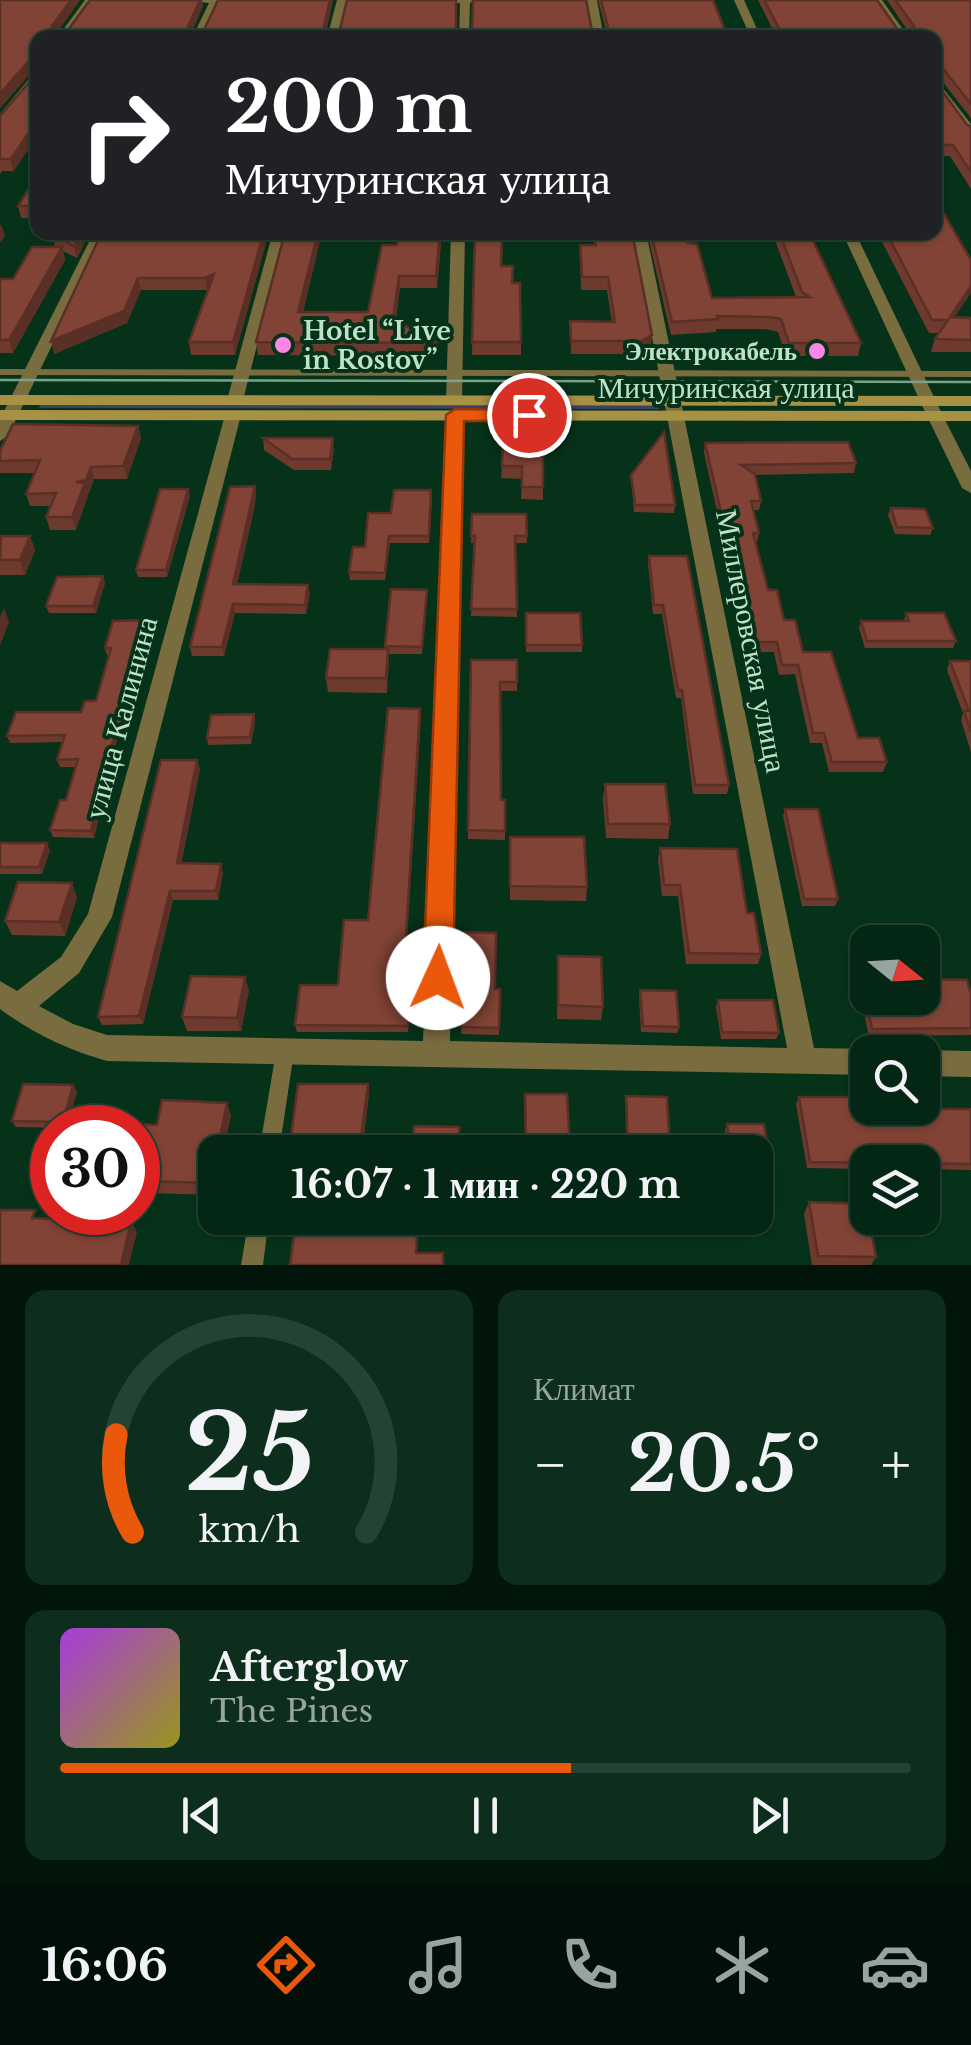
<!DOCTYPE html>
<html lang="ru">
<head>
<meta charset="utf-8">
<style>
  :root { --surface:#042614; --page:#0d2e1d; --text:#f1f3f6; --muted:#97a5a0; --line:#254334; --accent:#ea580c }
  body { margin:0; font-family:"Libre Baskerville",serif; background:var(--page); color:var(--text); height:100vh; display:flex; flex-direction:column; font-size:38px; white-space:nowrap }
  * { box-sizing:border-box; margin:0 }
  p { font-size:32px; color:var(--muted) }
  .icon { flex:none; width:55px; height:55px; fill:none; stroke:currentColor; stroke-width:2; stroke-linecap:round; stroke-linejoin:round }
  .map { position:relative; height:1265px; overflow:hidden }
  .panel { display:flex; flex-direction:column; gap:25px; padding:25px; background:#02150b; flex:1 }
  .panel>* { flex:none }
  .hud { position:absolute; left:30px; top:30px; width:912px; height:210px; border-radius:20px; box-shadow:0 2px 8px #0004,0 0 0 2px var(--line); background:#202124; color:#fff; overflow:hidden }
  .needle { width:65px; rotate:108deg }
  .controls { position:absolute; left:850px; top:925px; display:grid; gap:20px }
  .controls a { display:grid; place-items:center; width:90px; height:90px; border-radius:20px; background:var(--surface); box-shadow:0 2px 8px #0004,0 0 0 2px var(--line); font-size:50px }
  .speed { position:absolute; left:30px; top:1105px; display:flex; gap:20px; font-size:50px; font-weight:700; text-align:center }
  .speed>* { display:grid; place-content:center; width:130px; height:130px; border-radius:50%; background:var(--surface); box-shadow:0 2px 8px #0004,0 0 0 2px var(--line); line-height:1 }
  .speed .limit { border:15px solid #d22; background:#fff; color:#111 }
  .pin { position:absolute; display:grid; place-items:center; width:85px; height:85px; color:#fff; margin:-42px; border:5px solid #fff; border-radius:50%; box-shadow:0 2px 10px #0007 }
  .me { position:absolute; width:110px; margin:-55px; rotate:2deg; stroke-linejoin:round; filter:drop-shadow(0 0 8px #0008) }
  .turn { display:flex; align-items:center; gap:35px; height:210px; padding:0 30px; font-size:45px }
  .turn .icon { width:130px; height:130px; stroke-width:2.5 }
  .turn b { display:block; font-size:70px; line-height:85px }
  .big { font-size:75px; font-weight:700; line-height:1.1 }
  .panel .widget { flex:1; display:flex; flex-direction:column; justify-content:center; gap:15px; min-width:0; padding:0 35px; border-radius:20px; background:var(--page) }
  .panel .dial { align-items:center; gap:0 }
  .dial svg { height:260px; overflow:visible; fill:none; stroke:var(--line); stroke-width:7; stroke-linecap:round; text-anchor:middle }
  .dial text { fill:var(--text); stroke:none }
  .song { display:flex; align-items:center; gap:30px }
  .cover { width:120px; height:120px; border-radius:15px; background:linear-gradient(135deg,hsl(280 70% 55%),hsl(60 70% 35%)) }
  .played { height:10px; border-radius:5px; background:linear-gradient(90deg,var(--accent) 60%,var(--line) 60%) }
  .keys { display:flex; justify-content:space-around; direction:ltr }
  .heat { display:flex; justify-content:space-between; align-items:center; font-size:55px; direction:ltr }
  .panel .tiles { flex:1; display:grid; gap:25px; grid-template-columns:1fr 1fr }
  .widget:last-child { grid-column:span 2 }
  .trip { position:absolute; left:198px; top:1135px; width:575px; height:100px; border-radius:20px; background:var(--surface); box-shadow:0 2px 8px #0004,0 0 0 2px var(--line); font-weight:700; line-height:100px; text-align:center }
  .menu { display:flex; height:160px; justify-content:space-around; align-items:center; background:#020f08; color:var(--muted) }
  .menu .icon { width:70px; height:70px }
  .menu .selected { color:var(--accent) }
  .menu b { font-size:45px; color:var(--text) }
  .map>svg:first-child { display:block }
  .green { fill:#394166 }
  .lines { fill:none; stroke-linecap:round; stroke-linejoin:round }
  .service { fill:#796c3e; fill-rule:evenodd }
  .minor { fill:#796c3e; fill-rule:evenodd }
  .tertiary { fill:#796c3e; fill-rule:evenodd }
  .secondary { fill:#a69144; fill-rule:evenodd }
  .tram { stroke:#7ba289; stroke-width:2.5 }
  .wall { fill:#6f3a2e }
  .shaded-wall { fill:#5a2f25 }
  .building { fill:#814335; stroke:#5a2f25; stroke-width:2.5 }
  .route { fill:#ea580c; stroke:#983908; stroke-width:2.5 }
  .poi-dot { fill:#fa87e6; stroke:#06321a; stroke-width:4 }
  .labels { text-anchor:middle; stroke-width:8; stroke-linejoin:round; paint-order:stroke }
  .far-poi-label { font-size:25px; font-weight:bold; fill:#bde2c8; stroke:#06321a; text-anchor:start }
  .street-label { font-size:30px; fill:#bde2c8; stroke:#06321a }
</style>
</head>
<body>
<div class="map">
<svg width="971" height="1265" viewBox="0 0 971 1265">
  <rect width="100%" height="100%" fill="#06321a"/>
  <polygon class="green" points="40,405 659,406 659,409 39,408"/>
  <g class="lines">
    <g class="service">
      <polygon points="0,369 971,371 971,377 0,375"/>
      <polygon points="285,1043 292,1046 294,1052 279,1152 259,1152 276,1052 278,1046"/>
      <polygon points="249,1218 269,1218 263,1265 241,1265"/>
    </g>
    <g class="minor">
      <polygon points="85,0 95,0 67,38 57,38"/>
      <polygon points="178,0 246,0 218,3 202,38 192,38 209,3"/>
      <polygon points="337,0 347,0 337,38 327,38"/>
      <polygon points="374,0 475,0 470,3 469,38 459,38 460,3 379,3"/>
      <polygon points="587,0 597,0 604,38 594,38"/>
      <polygon points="872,0 882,0 909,38 899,38"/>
      <polygon points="38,68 38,79 0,125 0,114"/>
      <polygon points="935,78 971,124 971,135 967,134 935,89"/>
      <polygon points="94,232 107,232 8,436 0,441 0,419"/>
      <polygon points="273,232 286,232 243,400 235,405 227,400"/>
      <polygon points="451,232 465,232 462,400 454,405 446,400"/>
      <path d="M632 232H646L814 1048 868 1049 877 1052H868V1075L107 1061C68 1050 32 1033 0 1009V981L17 991 61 957 88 914 225 415 233 410 241 415 112 917 79 973 39 1006 73 1024 107 1035 423 1041 447 415 455 410 463 415 450 1041 787 1048Z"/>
      <polygon points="935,411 943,416 971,471 971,493 962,488 927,416"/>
      <polygon points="922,1050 971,1051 971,1077 922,1076 922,1052 916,1052"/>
    </g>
    <g class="tertiary">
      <polygon points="734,0 744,0 761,38 751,38"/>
      <polygon points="842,232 855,232 943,416 941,419 929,419 927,416"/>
    </g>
    <g class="secondary">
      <polygon points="0,395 971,396 971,406 0,405"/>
      <polygon points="0,410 971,411 971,421 0,420"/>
    </g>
    <polyline class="tram" points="0,380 971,382"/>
  </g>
  <g class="wall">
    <polygon points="0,0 80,0 58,31 68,30 91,0 202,0 203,6 193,29 204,30 333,0 326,30 605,32 606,30 598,0 713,0 728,38 38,38 38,65 0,108"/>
    <polygon points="758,0 877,0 898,30 908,31 887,0 971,0 971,118 938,76 935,75 935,38 777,38"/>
    <polygon points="935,81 967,125 971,126 971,189 950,156 935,156"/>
    <polygon points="0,116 14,171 2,171 0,174"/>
    <polygon points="38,174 38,218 21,218 18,206"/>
    <polygon points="90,232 77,258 63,251 65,260 13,353 0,353 0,279 13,279 57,247 55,246 52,234"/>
    <polygon points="102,232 269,232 235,355 191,355 189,342 208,290 141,290 127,323 54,354"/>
    <polygon points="285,232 322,232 303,312 368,312 397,245 442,232 437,288 400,288 396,320 438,343 438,356 258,355 256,342"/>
    <polygon points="475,232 522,232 522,234 502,234 501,266 512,283 521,342 521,355 472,355"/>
    <polygon points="593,232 632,232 652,335 650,348 640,354 571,354 570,321 612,322 607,290 581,290 580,245 594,245"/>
    <polygon points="647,232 685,232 688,243 712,298 796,297 772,232 809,232 861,343 858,356 786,356 778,332 766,329 716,329 716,332 671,335"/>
    <polygon points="877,232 935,232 954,317 971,318 971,352 931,352 935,339 939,333 929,333"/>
    <polygon points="138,426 141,438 127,479 94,479 89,493 88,493 88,495 76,530 50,530 46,517 51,506 30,506 26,494 35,473 0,473 0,451"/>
    <polygon points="263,438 334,449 331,470 294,470 264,450"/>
    <polygon points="543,441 543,500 521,499 522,479 501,478 502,466"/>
    <polygon points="705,443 856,463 854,473 755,475 761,501 759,510 753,510 759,533 757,542 755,542 768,590 784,620 858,738 887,762 883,772 829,772 822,743 810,743 795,674 779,675 774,652 755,652 747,617 741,617 704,453"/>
    <polygon points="631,475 675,505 674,513 634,512"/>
    <polygon points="255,486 256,495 254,510 237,584 308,585 310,594 306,614 235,613 224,656 192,656 190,647"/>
    <polygon points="190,496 167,577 138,577 136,570"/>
    <polygon points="432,497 429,543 390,543 385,580 350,580 349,572 365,547 391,513"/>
    <polygon points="891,508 933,528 930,535 895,534 888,515"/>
    <polygon points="472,514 526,514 527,543 515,543 517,617 471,616 475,543 471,543"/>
    <polygon points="30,536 35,550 25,575 0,575 0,538"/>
    <polygon points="649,556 729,785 727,794 693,794 681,698 676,698 662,614 653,614 648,564"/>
    <polygon points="103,576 105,583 96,613 49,613 46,606"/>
    <polygon points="427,590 422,654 388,654 387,693 328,692 326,678 385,649 385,646"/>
    <polygon points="526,613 582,645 582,652 526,652"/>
    <polygon points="906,613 956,641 953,648 865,648 859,628 861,621 904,621"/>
    <polygon points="151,620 153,628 123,735 118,735 94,838 53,837 50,830 66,800 76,767 60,767 57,760 63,742 10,743 7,736 81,712 96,701 109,655 107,655 105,648"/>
    <polygon points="471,660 517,660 517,691 500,691 501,800 505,800 505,840 468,839"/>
    <polygon points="950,661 971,661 971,752 961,720 963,713 947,670"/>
    <polygon points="254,714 255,722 251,744 208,745 207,738"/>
    <polygon points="421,716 404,985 410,992 408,1032 297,1032 295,1025 338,985 368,920"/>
    <polygon points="200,769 181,863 223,873 218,900 173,900 143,1024 102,1025 98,1017"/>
    <polygon points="605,784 670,824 668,839 606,838 603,798"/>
    <polygon points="785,809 838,899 835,906 802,906 783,816"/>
    <polygon points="510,837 587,887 586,901 510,900"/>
    <polygon points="0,843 50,850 42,874 0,874"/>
    <polygon points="660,848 747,913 761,954 758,964 686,964 678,896 662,896 658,859"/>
    <polygon points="77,897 65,936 12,935 5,921"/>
    <polygon points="465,932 495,989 500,989 499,1035 461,1034"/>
    <polygon points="558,956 603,1007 601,1020 557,1019"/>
    <polygon points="930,979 971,994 971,1035 869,1036 859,990 862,983 928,984"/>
    <polygon points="249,990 241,1031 187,1031 182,1017"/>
    <polygon points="640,990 679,1027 677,1033 641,1032 639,997"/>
    <polygon points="718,1000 779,1033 776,1039 721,1039 716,1007"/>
    <polygon points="368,1084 369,1094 362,1152 299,1152 300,1146 294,1146 291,1136"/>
    <polygon points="73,1085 77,1092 67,1128 16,1127 12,1121"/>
    <polygon points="525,1094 567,1094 569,1152 526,1152"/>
    <polygon points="626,1096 670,1152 627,1152"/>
    <polygon points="799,1097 940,1109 971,1109 971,1170 922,1169 922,1162 868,1162 868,1169 807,1168 796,1104"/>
    <polygon points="231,1115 215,1152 215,1195 149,1193 146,1186 138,1186 138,1128"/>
    <polygon points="727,1124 764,1124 771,1172 768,1178 755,1178 755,1152 728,1152 725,1130"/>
    <polygon points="809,1202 876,1257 871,1265 812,1265 804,1214"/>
  </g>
  <g class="shaded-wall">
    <polygon points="71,0 80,0 54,36 52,26"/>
    <polygon points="200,0 202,0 203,6 189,38 187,29"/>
    <polygon points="330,0 333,0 325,38 323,30"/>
    <polygon points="35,54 38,65 0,108 0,94"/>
    <polygon points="38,119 38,135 14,171 11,159"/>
    <polygon points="1,224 5,236 0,243 0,226"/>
    <polygon points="81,232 90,232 77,258 74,246"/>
    <polygon points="264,232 269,232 235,355 233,342"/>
    <polygon points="318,232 322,232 300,324 298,312"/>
    <polygon points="440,232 442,232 437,288 436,276"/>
    <polygon points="62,247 65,260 13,353 9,340"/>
    <polygon points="214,274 216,287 207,290 205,278"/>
    <polygon points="399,276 400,288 394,332 393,319"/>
    <polygon points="138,278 141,290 127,323 54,354 51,341"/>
    <polygon points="971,286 971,293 946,330 950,317"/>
    <polygon points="652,335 650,348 640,354 641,341"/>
    <polygon points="138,426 141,438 127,479 123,466"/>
    <polygon points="333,438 334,449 331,470 330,459"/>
    <polygon points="91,467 94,479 89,493 88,493 88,495 76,530 72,517 76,482"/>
    <polygon points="255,486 256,495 254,510 235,593 233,584"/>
    <polygon points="188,489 190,496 167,577 166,570"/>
    <polygon points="30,536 35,550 25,575 20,560"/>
    <polygon points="103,576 105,583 96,613 93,606"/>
    <polygon points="308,585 310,594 306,614 305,605"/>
    <polygon points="233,604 235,613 224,656 222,647"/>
    <polygon points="4,608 9,622 0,646 0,617"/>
    <polygon points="151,620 153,628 123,735 121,728"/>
    <polygon points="388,649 389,664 387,693 386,678"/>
    <polygon points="420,709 421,716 403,992 403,985"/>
    <polygon points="254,714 255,722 251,744 250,737"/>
    <polygon points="116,728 118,735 94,838 91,831"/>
    <polygon points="197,760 200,769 180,872 177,863"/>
    <polygon points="47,843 50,850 42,874 39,867"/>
    <polygon points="221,864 223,873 218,900 216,891"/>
    <polygon points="72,883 77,897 65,936 59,922"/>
    <polygon points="170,891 173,900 143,1024 139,1016"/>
    <polygon points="245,977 249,990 241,1031 237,1018"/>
    <polygon points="368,1084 369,1094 362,1152 359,1152"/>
    <polygon points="73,1085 77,1092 66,1128 63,1122"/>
    <polygon points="227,1103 231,1115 224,1152 217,1152"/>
    <polygon points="215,1165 215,1193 211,1183"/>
    <polygon points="131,1221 137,1232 129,1265 121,1265"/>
  </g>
  <g class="building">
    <polygon points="0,0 71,0 52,26 52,31 68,30 90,0 200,0 187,29 204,30 218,0 330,0 323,30 340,29 347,0 456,0 456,31 472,31 473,0 586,0 592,31 605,32 608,27 601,0 713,0 728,38 38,38 38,56 35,54 0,94"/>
    <polygon points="764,0 877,0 898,30 914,31 914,26 895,0 971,0 971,104 940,65 935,65 935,38 789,38 785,30 780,30"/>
    <polygon points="38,72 38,119 11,159 0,159 0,116"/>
    <polygon points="935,81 967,125 971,126 971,172 953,145 935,145"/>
    <polygon points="38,174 38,206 18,206"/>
    <polygon points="935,207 940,207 971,260 971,286 950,317 971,318 971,340 935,339 948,320 932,320 886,232 935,232"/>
    <polygon points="53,232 81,232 74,246 52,234"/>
    <polygon points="102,232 264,232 233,342 189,342 214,274 205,278 138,278 124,311 51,341"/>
    <polygon points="285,232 318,232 298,312 368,312 382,245 397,245 399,232 440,232 436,276 399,276 393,319 438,343 256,342"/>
    <polygon points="475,232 502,232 501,266 513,266 512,283 520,283 521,342 472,342"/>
    <polygon points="595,232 632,232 652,335 641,341 571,341 570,321 615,322 608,277 582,277 580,245 596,245"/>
    <polygon points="651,232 685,232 688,243 697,244 712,298 810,297 802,292 779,232 809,232 861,343 789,343 781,319 769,317 717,316 718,319 672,322"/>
    <polygon points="32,247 62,247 9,340 0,340 0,279 13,279"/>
    <polygon points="13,424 138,426 123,466 91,467 86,480 76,482 85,483 72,517 46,517 56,493 26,494 40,460 0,461 0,451"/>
    <polygon points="664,432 675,505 635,505 631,475"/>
    <polygon points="263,438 333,438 330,459 292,459"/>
    <polygon points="503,440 543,441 543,487 522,487 522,466 502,466"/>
    <polygon points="848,442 856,463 741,465 755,474 761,501 751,501 759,533 753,533 768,590 777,590 784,620 795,620 803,652 831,652 858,738 879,738 887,762 832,762 824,733 813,733 798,665 782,665 777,642 757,642 749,607 743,607 705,443"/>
    <polygon points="255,486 233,584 308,585 305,605 233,604 222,647 190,647 230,487"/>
    <polygon points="160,489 188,489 166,570 136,570"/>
    <polygon points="394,490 431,490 429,536 389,536 385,573 349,572 353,547 365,547 368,513 391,513"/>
    <polygon points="891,508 925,509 933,528 897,527"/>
    <polygon points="472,514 526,514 527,536 515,536 517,609 471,609 475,536 471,536"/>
    <polygon points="1,536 30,536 20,560 0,560"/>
    <polygon points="649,556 687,556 729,785 695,785 682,690 678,690 663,605 654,605"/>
    <polygon points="103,576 93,606 46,606 57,577"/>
    <polygon points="391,589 427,590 422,647 385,646"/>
    <polygon points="526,613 580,613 582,645 526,645"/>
    <polygon points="906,613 944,613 956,641 867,641 861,621 909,621"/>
    <polygon points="151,620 121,728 116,728 91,831 50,830 60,800 66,800 78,759 57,760 65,735 7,736 16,712 81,712 85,701 96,701 111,648 105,648 113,621"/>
    <polygon points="330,649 388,649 386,678 326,678"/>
    <polygon points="471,660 517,660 517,682 500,682 501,800 505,800 505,831 468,830"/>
    <polygon points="950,661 971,661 971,732 964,711 969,711"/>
    <polygon points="388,708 420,709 403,985 410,985 408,1026 295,1025 300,985 338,985 344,920 368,920"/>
    <polygon points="254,714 250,737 207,738 211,715"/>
    <polygon points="161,760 197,760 177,863 221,864 216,891 170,891 139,1016 98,1017"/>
    <polygon points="605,784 665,784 670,824 608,824"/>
    <polygon points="785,809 818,809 838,899 804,899"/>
    <polygon points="510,837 584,837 587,887 510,886"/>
    <polygon points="0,843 47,843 39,867 0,867"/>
    <polygon points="660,848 737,849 747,913 754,913 761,954 689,953 680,885 664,885"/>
    <polygon points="18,882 72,883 59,922 5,921"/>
    <polygon points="465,932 496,933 495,989 500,989 499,1028 461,1027"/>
    <polygon points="558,956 601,957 603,1007 558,1005"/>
    <polygon points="191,976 245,977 237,1018 182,1017"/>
    <polygon points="930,979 967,980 971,994 971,1028 872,1029 862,983 868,983 868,998 922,998 922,984 932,984"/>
    <polygon points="640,990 676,991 679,1027 643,1026"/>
    <polygon points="718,1000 773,1000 779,1033 722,1032"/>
    <polygon points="23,1084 73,1085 63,1122 12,1121"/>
    <polygon points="298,1084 368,1084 359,1152 299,1152 302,1136 291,1136"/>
    <polygon points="525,1094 567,1094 570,1150 526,1150"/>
    <polygon points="626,1096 667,1097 670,1152 628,1152"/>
    <polygon points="799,1097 868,1097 868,1108 922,1108 922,1097 937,1097 940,1109 971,1109 971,1164 810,1162"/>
    <polygon points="162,1100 227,1103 217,1152 215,1152 215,1165 211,1183 143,1181 145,1174 138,1174 138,1128 73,1128 75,1121 157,1125"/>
    <polygon points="727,1124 764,1124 771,1172 755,1172 755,1152 731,1152"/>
    <polygon points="414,1126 459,1127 458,1152 412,1152"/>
    <polygon points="809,1202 866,1204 876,1257 818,1256"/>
    <polygon points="0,1210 35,1210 32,1218 131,1221 121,1265 0,1265"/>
    <polygon points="296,1218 418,1218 416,1253 443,1253 443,1265 290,1265"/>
  </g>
  <polygon class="route" points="455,409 529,410 538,415 529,421 464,421 453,978 448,987 438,991 428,987 423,978 446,415"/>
  <g class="poi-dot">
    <circle cx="283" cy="345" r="10"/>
    <circle cx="817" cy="351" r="10"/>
  </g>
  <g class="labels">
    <g class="far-poi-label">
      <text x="303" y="340">Hotel “Live<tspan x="303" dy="29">in Rostov”</tspan></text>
      <text x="797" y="360" text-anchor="end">Электрокабель</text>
    </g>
    <g class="street-label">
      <text x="726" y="398">Мичуринская улица</text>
      <text transform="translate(751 641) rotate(79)" y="10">Миллеровская улица</text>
      <text transform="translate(121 718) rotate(-75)" y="10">улица Калинина</text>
    </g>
  </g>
</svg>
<div class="controls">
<a><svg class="needle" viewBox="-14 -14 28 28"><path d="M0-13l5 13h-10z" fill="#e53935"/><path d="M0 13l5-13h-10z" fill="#97a5a0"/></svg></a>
<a><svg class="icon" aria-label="search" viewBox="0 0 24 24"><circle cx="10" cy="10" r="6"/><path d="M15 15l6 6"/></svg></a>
<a><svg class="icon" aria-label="layers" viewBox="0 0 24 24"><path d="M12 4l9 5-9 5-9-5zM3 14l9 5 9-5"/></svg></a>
</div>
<div class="speed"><div class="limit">30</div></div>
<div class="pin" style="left:529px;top:415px;background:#d93025"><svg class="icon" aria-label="arrive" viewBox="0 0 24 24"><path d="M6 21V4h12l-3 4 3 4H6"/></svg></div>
<svg class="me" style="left:438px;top:978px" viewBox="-20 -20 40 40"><circle r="19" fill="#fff"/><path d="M0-13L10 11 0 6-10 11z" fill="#ea580c"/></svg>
<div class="trip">16:07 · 1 мин · 220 m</div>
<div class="hud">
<div class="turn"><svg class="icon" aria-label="right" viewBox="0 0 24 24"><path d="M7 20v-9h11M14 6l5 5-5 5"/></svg><div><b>200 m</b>Мичуринская улица</div></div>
</div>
</div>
<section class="panel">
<div class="tiles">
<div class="widget dial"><svg viewBox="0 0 100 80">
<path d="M14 69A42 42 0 1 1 86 69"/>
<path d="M14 69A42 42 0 0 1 9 39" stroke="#ea580c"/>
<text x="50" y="56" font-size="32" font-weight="700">25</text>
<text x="50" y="72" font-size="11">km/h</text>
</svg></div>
<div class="widget"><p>Климат</p>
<div class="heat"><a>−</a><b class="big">20.5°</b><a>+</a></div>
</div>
<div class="widget">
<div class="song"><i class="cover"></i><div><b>Afterglow</b><p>The Pines</p></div></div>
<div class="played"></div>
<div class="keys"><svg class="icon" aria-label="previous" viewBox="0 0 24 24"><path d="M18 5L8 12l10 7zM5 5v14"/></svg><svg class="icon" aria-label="pause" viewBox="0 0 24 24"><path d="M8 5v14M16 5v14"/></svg><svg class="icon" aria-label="next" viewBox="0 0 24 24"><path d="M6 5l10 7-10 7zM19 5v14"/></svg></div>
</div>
</div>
</section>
<nav class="menu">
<b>16:06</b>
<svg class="icon selected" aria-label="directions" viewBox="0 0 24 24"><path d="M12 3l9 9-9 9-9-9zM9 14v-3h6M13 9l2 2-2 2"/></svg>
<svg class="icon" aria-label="music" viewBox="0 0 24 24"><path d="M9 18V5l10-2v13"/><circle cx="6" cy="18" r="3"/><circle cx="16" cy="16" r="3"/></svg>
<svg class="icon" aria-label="phone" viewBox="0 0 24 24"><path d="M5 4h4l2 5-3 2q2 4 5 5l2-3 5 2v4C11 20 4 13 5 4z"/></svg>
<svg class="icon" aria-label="climate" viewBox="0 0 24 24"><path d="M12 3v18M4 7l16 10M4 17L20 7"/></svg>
<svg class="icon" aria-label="car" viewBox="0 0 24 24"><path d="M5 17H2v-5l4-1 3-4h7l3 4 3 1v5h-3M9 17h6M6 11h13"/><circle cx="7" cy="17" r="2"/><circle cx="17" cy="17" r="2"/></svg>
</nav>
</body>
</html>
